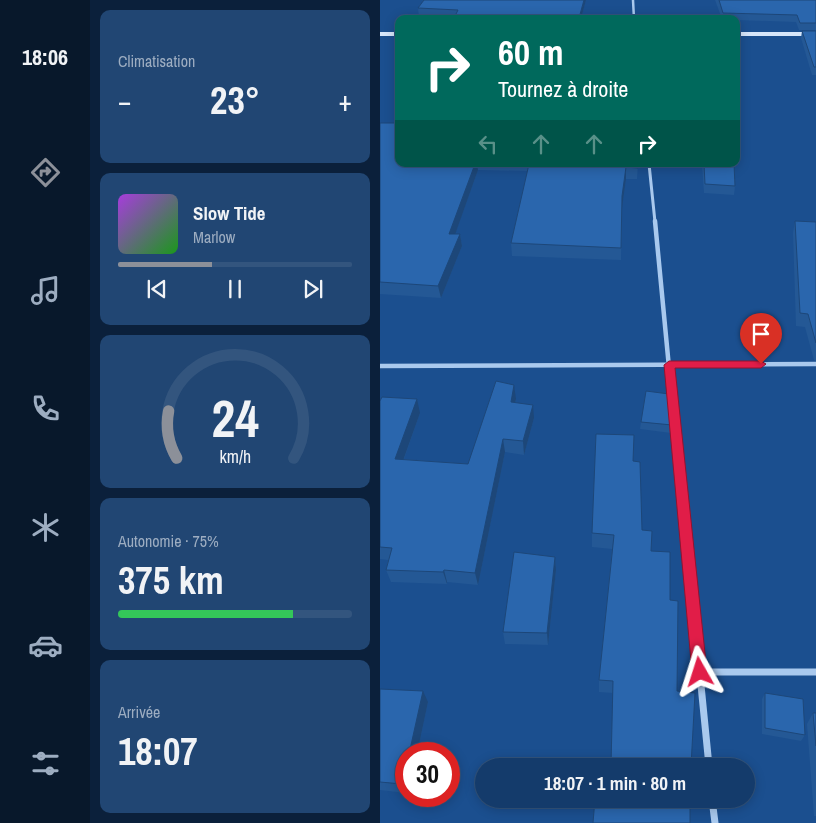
<!DOCTYPE html>
<html lang="fr">
<head>
<meta charset="utf-8">
<style>
  :root { --surface:#143b6b; --page:#214673; --text:#f1f3f6; --muted:#9dadc1; --line:#33557e; --accent:#8c9099 }
  body { margin:0; font-family:"Archivo Narrow",sans-serif; background:var(--page); color:var(--text); height:100vh; display:flex; flex-direction:column; font-size:19px; white-space:nowrap }
  * { box-sizing:border-box; margin:0 }
  p { font-size:16px; color:var(--muted) }
  .icon { flex:none; width:28px; height:28px; fill:none; stroke:currentColor; stroke-width:2; stroke-linecap:round; stroke-linejoin:round }
  .map { position:relative; flex:1; overflow:hidden }
  .sheet { display:flex; flex-direction:column; gap:10px; padding:10px; background:#0b203b; width:290px }
  .sheet>* { flex:none }
  .hud { position:absolute; left:15px; top:15px; width:345px; height:152px; border-radius:10px; box-shadow:0 2px 12px #0003,0 0 0 1px var(--line); background:#00695c; color:#fff; overflow:hidden }
  .speed { position:absolute; left:15px; top:742px; display:flex; gap:10px; font-size:25px; font-weight:700; text-align:center }
  .speed>* { display:grid; place-content:center; width:65px; height:65px; border-radius:50%; background:var(--surface); box-shadow:0 2px 12px #0003,0 0 0 1px var(--line); line-height:1 }
  .speed .limit { border:8px solid #d22; background:#fff; color:#111 }
  .pin { position:absolute; display:grid; place-items:center; width:42px; height:42px; color:#fff; margin:-51px -21px; border-radius:50% 50% 50% 0; rotate:-45deg; box-shadow:0 0 5px #0007 }
  .pin .icon { rotate:45deg }
  .me { position:absolute; width:55px; margin:-28px; rotate:354deg; stroke-linejoin:round; filter:drop-shadow(0 0 4px #0008) }
  .turn { display:flex; align-items:center; gap:18px; height:105px; padding:0 20px; font-size:22px }
  .turn .icon { width:65px; height:65px; stroke-width:2.5 }
  .turn b { display:block; font-size:35px; line-height:42px }
  .lanes { display:flex; align-items:center; height:48px; padding:0 20px; background:#0003; justify-content:center; gap:25px; direction:ltr }
  .lanes .off { opacity:.35 }
  .big { font-size:38px; font-weight:800; line-height:1.1 }
  .sheet .widget { flex:1; display:flex; flex-direction:column; justify-content:center; gap:8px; min-width:0; padding:0 18px; border-radius:10px; background:var(--page) }
  .sheet .dial { align-items:center; gap:0 }
  .dial svg { height:130px; overflow:visible; fill:none; stroke:var(--line); stroke-width:7; stroke-linecap:round; text-anchor:middle }
  .dial text { fill:var(--text); stroke:none }
  .song { display:flex; align-items:center; gap:15px }
  .cover { width:60px; height:60px; border-radius:8px; background:linear-gradient(135deg,hsl(280 70% 55%),hsl(120 70% 35%)) }
  .played { height:5px; border-radius:2px; background:linear-gradient(90deg,var(--accent) 40%,var(--line) 40%) }
  .keys { display:flex; justify-content:space-around; direction:ltr }
  .heat { display:flex; justify-content:space-between; align-items:center; font-size:28px; direction:ltr }
  .charge { height:8px; border-radius:4px; background:linear-gradient(90deg,#34c759 75%,var(--line) 0) }
  .trip { position:absolute; left:95px; top:758px; width:280px; height:50px; border-radius:25px; background:var(--surface); box-shadow:0 2px 12px #0003,0 0 0 1px var(--line); font-weight:800; line-height:50px; text-align:center }
  main { display:flex; flex:1; min-height:0 }
  .dock { display:flex; flex-direction:column; width:90px; justify-content:space-around; align-items:center; background:#08182b; color:var(--muted) }
  .dock .icon { width:35px; height:35px }
  .dock .current { color:var(--accent) }
  .dock b { font-size:22px; color:var(--text) }
  .map>svg:first-child { display:block }
  .lines { fill:none; stroke-linecap:round; stroke-linejoin:round }
  .street-far4 { stroke:#a9c9ee; stroke-width:2.5 }
  .street-far3 { stroke:#a9c9ee; stroke-width:3 }
  .street-far2 { stroke:#a9c9ee; stroke-width:4.5 }
  .street-far1 { stroke:#a9c9ee; stroke-width:5.5 }
  .street { stroke:#a9c9ee; stroke-width:7 }
  .secondary { fill:#d6e6fa; fill-rule:evenodd }
  .wall { fill:#245895 }
  .shaded-wall { fill:#1d4779 }
  .building { fill:#2a66ad; stroke:#1d4779 }
  .route { fill:#e11d48; stroke:#92132f }
</style>
</head>
<body>
<main>
<nav class="dock">
<b>18:06</b>
<svg class="icon current" aria-label="directions" viewBox="0 0 24 24"><path d="M12 3l9 9-9 9-9-9zM9 14v-3h6M13 9l2 2-2 2"/></svg>
<svg class="icon" aria-label="music" viewBox="0 0 24 24"><path d="M9 18V5l10-2v13"/><circle cx="6" cy="18" r="3"/><circle cx="16" cy="16" r="3"/></svg>
<svg class="icon" aria-label="phone" viewBox="0 0 24 24"><path d="M5 4h4l2 5-3 2q2 4 5 5l2-3 5 2v4C11 20 4 13 5 4z"/></svg>
<svg class="icon" aria-label="climate" viewBox="0 0 24 24"><path d="M12 3v18M4 7l16 10M4 17L20 7"/></svg>
<svg class="icon" aria-label="car" viewBox="0 0 24 24"><path d="M5 17H2v-5l4-1 3-4h7l3 4 3 1v5h-3M9 17h6M6 11h13"/><circle cx="7" cy="17" r="2"/><circle cx="17" cy="17" r="2"/></svg>
<svg class="icon" aria-label="filters" viewBox="0 0 24 24"><path d="M4 7h16M4 17h16"/><circle cx="9" cy="7" r="2"/><circle cx="15" cy="17" r="2"/></svg>
</nav>
<section class="sheet">
<div class="widget"><p>Climatisation</p>
<div class="heat"><a>−</a><b class="big">23°</b><a>+</a></div>
</div>
<div class="widget">
<div class="song"><i class="cover"></i><div><b>Slow Tide</b><p>Marlow</p></div></div>
<div class="played"></div>
<div class="keys"><svg class="icon" aria-label="previous" viewBox="0 0 24 24"><path d="M18 5L8 12l10 7zM5 5v14"/></svg><svg class="icon" aria-label="pause" viewBox="0 0 24 24"><path d="M8 5v14M16 5v14"/></svg><svg class="icon" aria-label="next" viewBox="0 0 24 24"><path d="M6 5l10 7-10 7zM19 5v14"/></svg></div>
</div>
<div class="widget dial"><svg viewBox="0 0 100 80">
<path d="M14 69A42 42 0 1 1 86 69"/>
<path d="M14 69A42 42 0 0 1 9 40" stroke="#8c9099"/>
<text x="50" y="56" font-size="32" font-weight="700">24</text>
<text x="50" y="72" font-size="11">km/h</text>
</svg></div>
<div class="widget"><p>Autonomie · 75%</p><b class="big">375 km</b><div class="charge"></div></div>
<div class="widget"><p>Arrivée</p><b class="big">18:07</b></div>
</section>
<div class="map">
<svg width="436" height="823" viewBox="0 0 436 823">
  <rect width="100%" height="100%" fill="#1b4f8f"/>
  <g class="lines">
    <polyline class="street-far4" points="253,0 254,19"/>
    <polyline class="street-far3" points="269,164 275,222"/>
    <g class="street-far2">
      <polyline points="275,221 290,378"/>
      <polyline points="0,366 436,364"/>
    </g>
    <polyline class="street-far1" points="290,377 310,575"/>
    <g class="street">
      <polyline points="310,574 329,766"/>
      <polyline points="320,672 436,672"/>
      <polyline points="332,799 335,823"/>
    </g>
    <g class="secondary">
      <rect x="0" y="32" width="19" height="4"/>
      <rect x="356" y="32" width="80" height="4"/>
    </g>
  </g>
  <g class="wall">
    <polygon points="44,0 206,0 201,19 76,19 39,17 38,8"/>
    <polygon points="335,0 436,0 436,30 419,30 416,22 356,20 356,19 342,19"/>
    <polygon points="422,31 436,31 436,75 432,75 421,38"/>
    <polygon points="0,123 19,164 258,164 257,179 246,179 242,207 241,260 132,256 131,243 148,171 98,170 75,234 80,234 82,246 61,298 0,294"/>
    <polygon points="322,164 354,164 355,186 354,195 324,193"/>
    <polygon points="415,221 436,222 436,361 434,360 425,327 416,326 413,233"/>
    <polygon points="136,399 135,403 154,418 144,455 125,452 98,585 67,582 67,584 11,582 6,570 8,560 0,559 0,401 40,413 24,459 88,464"/>
    <polygon points="261,422 292,425 291,433 260,429"/>
    <polygon points="254,435 233,693 219,692 219,680 232,549 212,547 212,533"/>
    <polygon points="175,557 176,570 168,645 125,644 123,632"/>
    <polygon points="0,689 48,702 37,754 26,754 26,793 0,790"/>
    <polygon points="385,693 425,735 421,741 382,734 382,699"/>
    <polygon points="433,713 436,713 436,816 434,816 427,724"/>
  </g>
  <g class="shaded-wall">
    <polygon points="204,0 206,0 201,19 199,19"/>
    <polygon points="95,164 97,164 98,170 71,246 69,234"/>
    <polygon points="246,167 246,179 242,208 242,196"/>
    <polygon points="80,234 82,246 61,298 58,286"/>
    <polygon points="134,385 136,399 132,416 131,402"/>
    <polygon points="37,399 40,413 19,472 15,459"/>
    <polygon points="153,405 154,418 144,455 143,441"/>
    <polygon points="123,439 125,452 98,585 95,573"/>
    <polygon points="175,557 176,570 168,645 167,633"/>
    <polygon points="64,570 67,582 67,584 63,572"/>
    <polygon points="43,691 48,702 37,754 29,754"/>
    <polygon points="26,766 26,790 22,784"/>
  </g>
  <g class="building">
    <polygon points="44,0 204,0 199,18 75,16 78,10 38,8"/>
    <polygon points="339,0 436,0 436,23 420,23 417,15 343,13"/>
    <polygon points="422,31 436,31 436,67 434,67"/>
    <polygon points="0,123 19,123 19,164 95,164 69,234 80,234 58,286 0,282"/>
    <polygon points="149,164 258,164 258,168 246,167 242,196 241,248 131,243"/>
    <polygon points="324,164 354,164 355,186 325,184"/>
    <polygon points="415,221 436,222 436,343 428,314 420,313"/>
    <polygon points="116,381 134,385 131,402 153,405 143,441 123,439 95,573 64,570 63,572 6,570 12,548 0,547 0,401 2,397 37,399 15,459 88,464"/>
    <polygon points="266,391 289,394 292,425 261,422"/>
    <polygon points="216,434 254,435 253,461 260,462 262,530 272,531 271,551 290,552 290,600 298,601 297,691 315,693 311,766 231,766 233,681 219,680 234,535 212,533"/>
    <polygon points="134,552 175,557 167,633 123,632"/>
    <polygon points="0,689 43,691 29,754 26,754 26,766 22,784 0,782"/>
    <polygon points="385,693 423,699 425,735 385,728"/>
    <polygon points="433,713 436,713 436,746"/>
    <polygon points="215,799 310,799 310,823 213,823"/>
  </g>
  <polygon class="route" points="289,361 381,361 386,364 381,368 295,368 327,672 325,677 320,679 314,677 312,672 284,365"/>
</svg>
<div class="speed"><div class="limit">30</div></div>
<div class="pin" style="left:381px;top:364px;background:#d93025"><svg class="icon" aria-label="arrive" viewBox="0 0 24 24"><path d="M6 21V4h12l-3 4 3 4H6"/></svg></div>
<svg class="me" style="left:320px;top:672px" viewBox="-20 -20 40 40"><path d="M0-17L14 15 0 8-14 15z" fill="#e11d48" stroke="#fff" stroke-width="4"/></svg>
<div class="trip">18:07 · 1 min · 80 m</div>
<div class="hud">
<div class="turn"><svg class="icon" aria-label="right" viewBox="0 0 24 24"><path d="M7 20v-9h11M14 6l5 5-5 5"/></svg><div><b>60 m</b>Tournez à droite</div></div>
<div class="lanes"><svg class="icon off" aria-label="left" viewBox="0 0 24 24"><path d="M17 20v-9H6M10 6l-5 5 5 5"/></svg><svg class="icon off" aria-label="ahead" viewBox="0 0 24 24"><path d="M12 20V5M6 11l6-6 6 6"/></svg><svg class="icon off" aria-label="ahead" viewBox="0 0 24 24"><path d="M12 20V5M6 11l6-6 6 6"/></svg><svg class="icon" aria-label="right" viewBox="0 0 24 24"><path d="M7 20v-9h11M14 6l5 5-5 5"/></svg></div>
</div>
</div>
</main>
</body>
</html>
